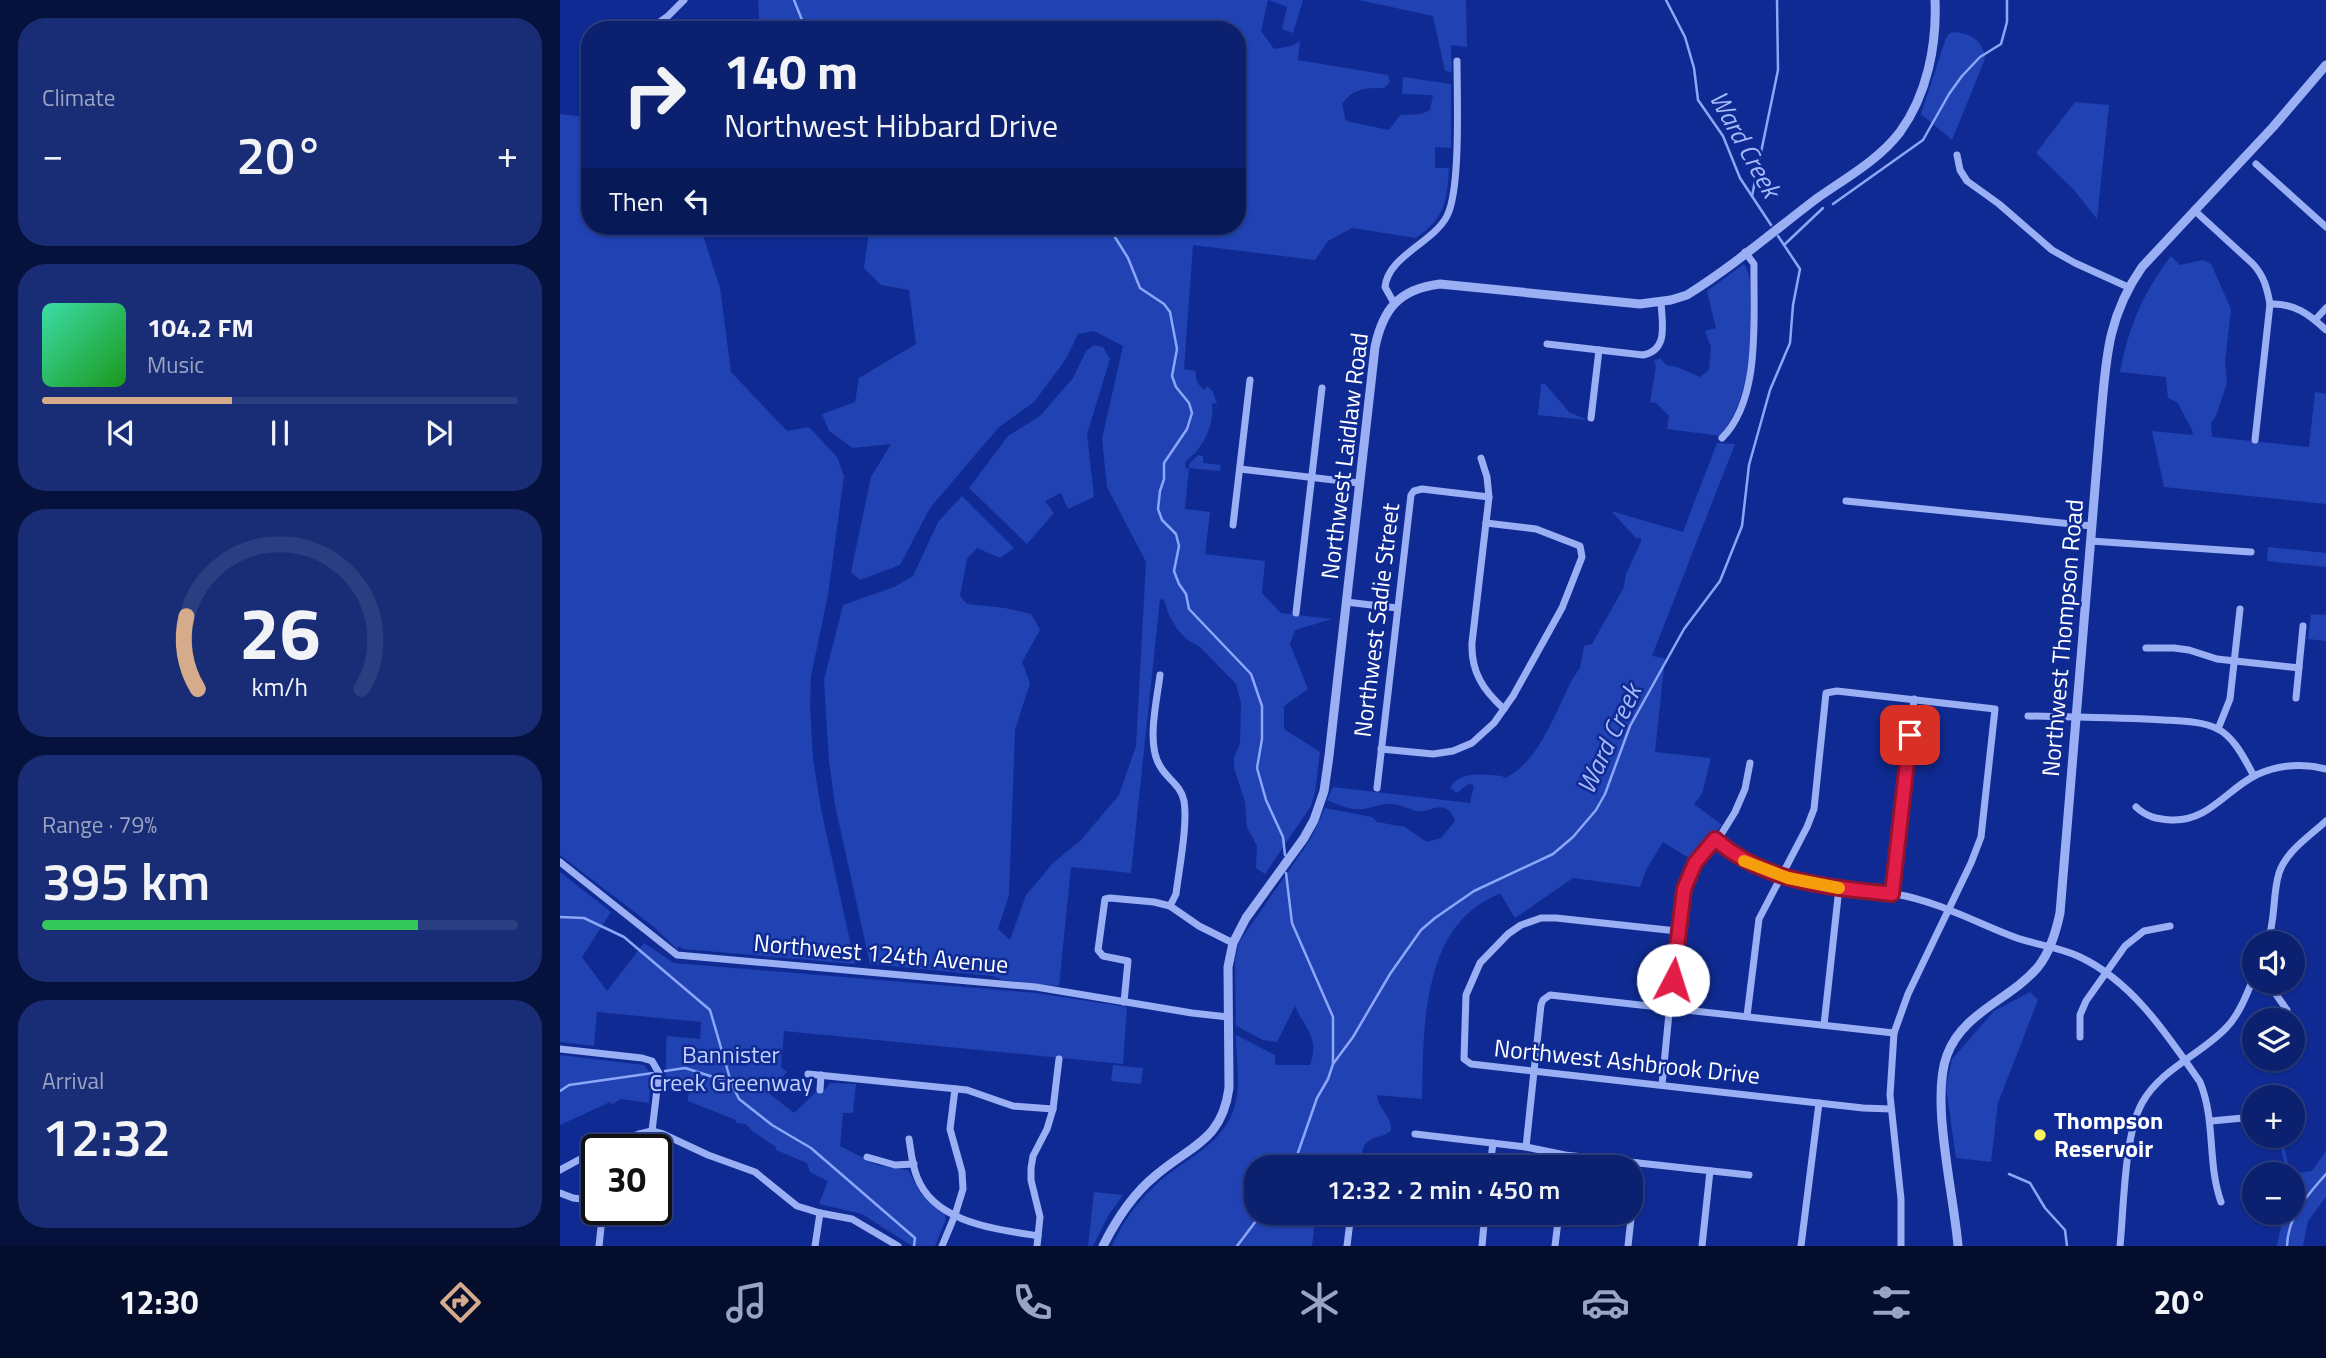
<!DOCTYPE html>
<html lang="en">
<head>
<meta charset="utf-8">
<style>
  :root { --surface:#0b206e; --page:#192d76; --text:#f1f3f6; --muted:#9aa3c2; --line:#2b3e81; --accent:#d6ab8b }
  body { margin:0; font-family:"Titillium Web",sans-serif; background:var(--page); color:var(--text); height:100vh; display:flex; flex-direction:column; font-size:26px; white-space:nowrap }
  * { box-sizing:border-box; margin:0 }
  p { font-size:23px; color:var(--muted) }
  .icon { flex:none; width:38px; height:38px; fill:none; stroke:currentColor; stroke-width:2; stroke-linecap:round; stroke-linejoin:round }
  .map { position:relative; flex:1; overflow:hidden }
  .panel { display:flex; flex-direction:column; gap:18px; padding:18px; background:#06123c; width:560px }
  .panel>* { flex:none }
  .guide { position:absolute; left:21px; top:21px; width:665px; height:214px; border-radius:28px; box-shadow:0 2px 5px #0004,0 0 0 2px var(--line); background:#0b206e; color:var(--text); overflow:hidden }
  .buttons { position:absolute; left:1682px; top:931px; display:grid; gap:14px }
  .buttons a { display:grid; place-items:center; width:63px; height:63px; border-radius:50%; background:var(--surface); box-shadow:0 2px 5px #0004,0 0 0 2px var(--line); font-size:35px }
  .speed { position:absolute; left:21px; top:1134px; display:flex; gap:14px; font-size:35px; font-weight:700; text-align:center }
  .speed>* { display:grid; place-content:center; width:91px; height:91px; border-radius:50%; background:var(--surface); box-shadow:0 2px 5px #0004,0 0 0 2px var(--line); line-height:1 }
  .speed .limit { border:4px solid #111; border-radius:10px; background:#fff; color:#111 }
  .pin { position:absolute; display:grid; place-items:center; width:60px; height:60px; color:#fff; margin:-30px; border-radius:14px; box-shadow:0 4px 10px #0006 }
  .me { position:absolute; width:77px; margin:-38px; rotate:5deg; stroke-linejoin:round; filter:drop-shadow(0 0 5px #0008) }
  .turn { display:flex; align-items:center; gap:24px; height:147px; padding:0 28px; font-size:32px }
  .turn .icon { width:91px; height:91px; stroke-width:2.5 }
  .turn b { display:block; font-size:49px; line-height:60px }
  .then { display:flex; align-items:center; height:66px; padding:0 28px; background:#0003; gap:14px; font-size:26px }
  .big { font-size:52px; font-weight:600; line-height:1.1 }
  .panel .tile { flex:1; display:flex; flex-direction:column; justify-content:center; gap:10px; min-width:0; padding:0 24px; border-radius:28px; background:var(--page) }
  .panel .dial { align-items:center; gap:0 }
  .dial svg { height:182px; overflow:visible; fill:none; stroke:var(--line); stroke-width:7; stroke-linecap:round; text-anchor:middle }
  .dial text { fill:var(--text); stroke:none }
  .song { display:flex; align-items:center; gap:21px }
  .cover { width:84px; height:84px; border-radius:10px; background:linear-gradient(135deg,hsl(160 70% 55%),hsl(120 70% 35%)) }
  .played { height:7px; border-radius:4px; background:linear-gradient(90deg,var(--accent) 40%,var(--line) 40%) }
  .keys { display:flex; justify-content:space-around; direction:ltr }
  .heat { display:flex; justify-content:space-between; align-items:center; font-size:38px; direction:ltr }
  .charge { height:10px; border-radius:5px; background:linear-gradient(90deg,#34c759 79%,var(--line) 0) }
  .trip { position:absolute; left:684px; top:1155px; width:399px; height:70px; border-radius:28px; background:var(--surface); box-shadow:0 2px 5px #0004,0 0 0 2px var(--line); font-weight:600; line-height:70px; text-align:center }
  .tab-bar { display:flex; height:112px; justify-content:space-around; align-items:center; background:#040d2c; color:var(--muted) }
  .tab-bar .icon { width:49px; height:49px }
  .tab-bar .active { color:var(--accent) }
  .tab-bar b { font-size:32px; color:var(--text) }
  main { display:flex; flex:1; min-height:0 }
  .map>svg:first-child { display:block }
  .green { fill:#2042b3 }
  .lines { fill:none; stroke-linecap:round; stroke-linejoin:round }
  .stream { stroke:#8ca6f8; stroke-width:2.5 }
  .minor { stroke:#9aaff4; stroke-width:7 }
  .tertiary { stroke:#9aaff4; stroke-width:9 }
  .route-casing { stroke:#92132f; stroke-width:18 }
  .route { stroke:#e11d48; stroke-width:12 }
  .slow { stroke:#f59e0b; stroke-width:12 }
  .poi-dot { fill:#fff45e; stroke:#0f2b93; stroke-width:2.5 }
  .labels { text-anchor:middle; stroke-width:5; stroke-linejoin:round; paint-order:stroke }
  .street-label { font-size:24px; fill:#fff; stroke:#0f2b93 }
  .park-label { font-size:24px; fill:#c2d0fe; stroke:#0f2b93 }
  .poi-label { font-size:24px; font-weight:bold; fill:#fff; stroke:#0f2b93; text-anchor:start }
  .water-label { font-size:26px; font-style:italic; fill:#a7bafb; stroke:#0f2b93 }
</style>
</head>
<body>
<main>
<section class="panel">
<div class="tile"><p>Climate</p>
<div class="heat"><a>−</a><b class="big">20°</b><a>+</a></div>
</div>
<div class="tile">
<div class="song"><i class="cover"></i><div><b>104.2 FM</b><p>Music</p></div></div>
<div class="played"></div>
<div class="keys"><svg class="icon" aria-label="previous" viewBox="0 0 24 24"><path d="M18 5L8 12l10 7zM5 5v14"/></svg><svg class="icon" aria-label="pause" viewBox="0 0 24 24"><path d="M8 5v14M16 5v14"/></svg><svg class="icon" aria-label="next" viewBox="0 0 24 24"><path d="M6 5l10 7-10 7zM19 5v14"/></svg></div>
</div>
<div class="tile dial"><svg viewBox="0 0 100 80">
<path d="M14 69A42 42 0 1 1 86 69"/>
<path d="M14 69A42 42 0 0 1 9 37" stroke="#d6ab8b"/>
<text x="50" y="56" font-size="32" font-weight="700">26</text>
<text x="50" y="72" font-size="11">km/h</text>
</svg></div>
<div class="tile"><p>Range · 79%</p><b class="big">395 km</b><div class="charge"></div></div>
<div class="tile"><p>Arrival</p><b class="big">12:32</b></div>
</section>
<div class="map">
<svg width="1766" height="1246" viewBox="0 0 1766 1246">
  <rect width="100%" height="100%" fill="#0f2b93"/>
  <g class="green">
    <path d="M198 0H708L701 31 714 49 731 46 740 41 738 60 828 75 830 82 824 88C806 88 793 88 782 104L786 121 829 130 840 115 861 114 870 110 873 95 842 94 843 77 891 84V148L875 147V168H889C887 202 885 218 856 238L792 228 768 241 755 260 633 245 624 369 636 371C635 380 637 383 644 390L647 386 653 392 657 404 652 403C655 425 643 449 625 462L626 468 629 469V464L638 455 643 456V463L661 465 660 471 629 468 625 509 650 512 645 554 705 561 702 593 721 613 772 619 735 630 730 644 748 689 724 706V729L760 752 755 793 751 806 705 874 696 868 697 846 687 827 685 802 674 768V757L680 744 681 703 676 684 640 647 626 639 617 629 609 615 604 600 600 599 571 873 511 867 499 986 443 980 433 976 310 964 275 805 269 761 264 680 283 605 334 587 353 576 378 522 402 496 454 548 440 558 417 548 407 559 400 596 407 604 445 608 471 614 480 630 462 662 470 683 455 730 449 895 438 929 450 940 466 895 493 863 521 840 559 795 576 746 586 562 547 487 542 439 563 346 534 331 518 334 506 359 474 402 439 427 370 508 340 565 300 580 291 572 311 477 331 444 293 448 269 431 262 414 295 402 299 378 356 344 349 290 321 285 304 268 310 226H677V30H200Z"/>
    <polygon points="709,0 743,0 733,33 722,29 727,7"/>
    <polygon points="799,0 906,0 907,47 891,45 892,72 885,71 873,16"/>
    <path d="M1395 32C1412 34 1423 41 1425 59L1392 140 1361 114 1386 38 1390 33Z"/>
    <polygon points="1515,102 1549,105 1537,219 1514,190 1476,153"/>
    <polygon points="0,114 18,116 30,137 30,226 140,226 160,288 171,372 227,431 249,427 277,457 284,476 268,595 251,676 250,706 253,759 261,809 295,964 123,949 118,946 118,950 94,927 0,855"/>
    <path d="M1611 256 1620 265 1643 260 1651 264 1671 309 1665 362 1667 383 1656 416 1651 422 1652 437 1749 447 1755 392 1766 394V504L1604 487 1592 431 1633 435 1632 430 1617 402 1608 398 1606 377 1560 372C1568 328 1584 291 1611 256Z"/>
    <path d="M1184 264C1192 277 1190 292 1190 306 1192 353 1189 396 1161 436L1107 429 1109 416 1096 403 1090 402 1096 367 1094 361 1100 358 1106 365 1117 367 1140 377 1149 370 1151 347 1145 331 1156 328 1147 291Z"/>
    <polygon points="534,345 543,347 550,359 527,434 534,497 508,509 501,493 485,501 494,513 467,544 409,488 448,436 480,416 513,378 526,351"/>
    <polygon points="981,384 985,384 1009,412 1027,420 978,415"/>
    <path d="M1157 443 1175 444 1092 656 1105 658 1095 752 1151 758 1142 794 1134 804 1162 825 1132 860 1103 842 1086 870 1080 887 1013 878 955 918 940 893C931 898 920 903 912 910 862 950 863 1040 862 1099L817 1095C818 1109 832 1116 831 1130 824 1139 807 1135 803 1149 801 1154 802 1162 802 1167H696V1213H756L752 1246H552C563 1221 579 1199 600 1181 628 1157 665 1143 675 1105 681 1084 676 1058 676 1035L715 1055V1065H750C760 1038 745 1029 735 1006L717 1042 703 1040 676 1026 675 961 679 942 750 840 765 808 812 817 817 822 845 827 867 842 881 838 895 821C886 796 871 813 858 811 849 810 841 804 831 804 822 803 813 808 804 809 791 811 779 805 767 800L773 787 910 803 914 785 908 784 897 793 890 788C901 770 924 775 942 776L945 778C979 763 996 710 1013 678L1020 668 1024 646 1032 644 1064 587 1066 574 1081 542V538H1076L1051 511 1123 532Z"/>
    <polygon points="1708,547 1766,553 1766,567 1707,561"/>
    <polygon points="1751,614 1766,615 1766,641 1748,639"/>
    <path d="M0 872 51 912 22 957 47 991 84 943 114 963 476 993 567 1007 563 1064 224 1031 221 1067 227 1072 209 1090 210 1094 234 1113 256 1092H263L270 1083 296 1084 293 1113H283L280 1146 317 1165 348 1170 361 1194 384 1213 386 1219 375 1246H352L302 1214 259 1204 268 1181 250 1172 247 1163 216 1150V1147L192 1131 186 1124 176 1123V1120L128 1101 129 1087 105 1084C107 1068 105 1053 107 1036L140 1039 141 1022 37 1012 34 1046 0 1042Z"/>
    <polygon points="1470,992 1478,1000 1438,1103 1431,1162 1396,1158 1386,1087 1392,1059 1434,1011"/>
    <polygon points="0,1055 84,1065 91,1074 89,1103 60,1099 52,1105 50,1102 0,1125"/>
    <polygon points="553,1065 583,1068 581,1084 551,1081"/>
    <polygon points="1718,1136 1721,1136 1731,1174 1752,1171 1766,1151 1766,1197 1748,1221 1743,1246 1717,1246 1724,1213 1732,1213 1732,1174 1727,1174"/>
    <polygon points="534,1192 563,1195 548,1216 533,1246 528,1246"/>
  </g>
  <g class="lines">
    <g class="stream">
      <polyline points="234,0 246,30"/>
      <polyline points="1106,0 1125,37 1134,68 1138,100 1163,136 1180,178 1211,225"/>
      <polyline points="1192,196 1218,70 1217,0"/>
      <polyline points="1273,204 1363,140 1389,94 1402,76 1420,57 1441,44 1447,22 1447,0"/>
      <polyline points="548,226 568,258 580,288 604,304 610,312 617,349 612,376 616,387 629,403 632,413 627,429 604,463 604,479 600,491 598,509 602,520 616,534 619,546 614,571 619,584 626,594 629,609 691,674 702,706 702,739 697,768 706,800 723,837 725,855"/>
      <polyline points="1224,245 1263,208"/>
      <polyline points="726,873 732,923 773,1017 773,1064"/>
      <polyline points="0,917 24,918 64,937 150,1010 171,1082 179,1099 212,1125 251,1148 355,1238 354,1246"/>
      <polyline points="105,1071 125,1068 169,1082"/>
      <polyline points="0,1091 9,1085 93,1073"/>
      <polyline points="733,1167 757,1098 768,1079 773,1064 793,1037 830,974 861,930 875,918 914,891 993,854 1013,837 1036,810 1045,794 1070,726 1124,629 1160,581 1182,526 1189,465 1210,390 1230,343 1233,305 1240,269 1218,236"/>
      <polyline points="1449,1174 1470,1183 1485,1208 1505,1230 1507,1246"/>
      <polyline points="677,1246 702,1213"/>
      <path d="M1727 1246C1728 1215 1747 1196 1766 1174"/>
    </g>
    <g class="minor">
      <polyline points="88,30 108,16 124,0"/>
      <polyline points="1397,155 1400,170 1407,181 1439,204 1492,250 1515,263 1568,287"/>
      <polyline points="1696,164 1766,227"/>
      <path d="M1634 210 1693 264C1704 276 1707 288 1710 304L1695 440"/>
      <path d="M834 303 825 287C828 256 873 243 887 216 901 189 897 95 897 61"/>
      <path d="M1710 304C1734 303 1749 314 1766 330"/>
      <polyline points="1755,320 1766,308"/>
      <path d="M987 344 1083 355C1109 350 1102 323 1101 302"/>
      <polyline points="1031,418 1039,350"/>
      <path d="M1162 438C1202 398 1193 315 1194 264L1185 252"/>
      <path d="M921 458 927 477 929 497 912 643C911 672 923 690 944 709"/>
      <polyline points="680,469 799,483"/>
      <polyline points="1286,501 1532,526"/>
      <polyline points="673,525 690,380"/>
      <polyline points="1531,541 1691,552"/>
      <polyline points="786,602 837,608"/>
      <polyline points="736,613 762,388"/>
      <polyline points="1586,648 1614,648 1629,650 1657,659 1739,668"/>
      <path d="M600 675C597 700 586 744 600 766 607 779 621 785 624 801 628 824 619 869 616 894L610 906"/>
      <polyline points="1736,698 1743,626"/>
      <path d="M1468 716C1513 717 1559 717 1604 720 1621 721 1642 721 1658 729 1675 738 1685 760 1694 776"/>
      <polyline points="1658,729 1670,699 1680,609"/>
      <polyline points="821,749 873,754 893,751 912,743 934,723 953,696 1002,608 1022,557 1020,546 976,529 926,523"/>
      <polyline points="817,788 851,495 854,491 862,489 929,497"/>
      <path d="M1576 807C1587 817 1596 819 1611 820 1648 822 1666 790 1696 775 1718 765 1743 763 1766 769"/>
      <path d="M1155 839C1209 887 1268 882 1335 894 1376 901 1411 920 1449 935 1472 945 1498 946 1520 957 1573 982 1608 1036 1640 1082 1656 1121 1647 1163 1661 1202"/>
      <polyline points="0,862 117,955 476,987 632,1013 668,1017"/>
      <polyline points="1332,893 1354,699"/>
      <polyline points="1117,931 996,918 981,918 961,925 948,934 920,963 906,995 904,1059 911,1064 1303,1108 1331,1109"/>
      <path d="M1707 943C1716 921 1712 896 1719 873 1726 851 1750 836 1766 821"/>
      <polyline points="1695,982 1715,993 1727,1010"/>
      <polyline points="564,1002 568,961 543,956 538,950 545,899 550,898 594,902 610,906 639,926 673,943"/>
      <polyline points="1187,1016 1199,919 1247,827 1254,809 1266,693 1277,691 1435,709 1421,837 1411,863 1348,994 1334,1033 1330,1095 1341,1199 1341,1246"/>
      <polyline points="1264,1025 1279,888"/>
      <polyline points="1520,1037 1520,1015 1526,1001 1565,946 1584,931 1610,926"/>
      <polyline points="0,1049 82,1058 92,1061 99,1073 92,1131"/>
      <polyline points="248,1074 407,1090 453,1106 493,1109"/>
      <polyline points="1102,1085 1117,931 1124,889 1135,863 1162,833 1175,812 1185,789 1190,763"/>
      <polyline points="260,1090 261,1075"/>
      <polyline points="1651,1121 1694,1117"/>
      <polyline points="855,1134 966,1147 1005,1155 1189,1175"/>
      <path d="M349 1139C351 1151 352 1165 357 1177 374 1223 437 1229 478 1236"/>
      <polyline points="966,1147 981,1005 983,1000 990,995 1334,1033"/>
      <polyline points="38,1150 79,1134 92,1131 103,1134 148,1155 195,1172 237,1206 260,1213 292,1219 338,1246"/>
      <polyline points="307,1157 335,1165 354,1164"/>
      <polyline points="930,1167 933,1143"/>
      <polyline points="0,1170 37,1150"/>
      <polyline points="0,1193 13,1198 37,1201"/>
      <polyline points="39,1246 43,1209"/>
      <polyline points="255,1246 260,1213"/>
      <polyline points="382,1246 395,1215 403,1189 402,1172 390,1129 395,1089"/>
      <polyline points="477,1246 480,1217 471,1180 471,1168 473,1156 487,1129 493,1109 499,1059"/>
      <polyline points="787,1246 791,1213"/>
      <polyline points="922,1246 925,1213"/>
      <polyline points="995,1246 999,1213"/>
      <polyline points="1068,1246 1077,1163"/>
      <polyline points="1142,1246 1150,1171"/>
      <polyline points="1241,1246 1259,1103"/>
      <path d="M1560 1246C1564 1207 1564 1136 1582 1103 1601 1069 1640 1055 1666 1028 1679 1015 1687 994 1694 977"/>
    </g>
    <g class="tertiary">
      <path d="M543 1246C556 1220 572 1195 595 1176 631 1145 662 1141 669 1088L668 967 673 943 686 918 744 838 754 820 764 791 769 756 815 347C823 309 839 289 880 284L1080 304 1111 300 1127 295C1172 267 1214 231 1256 199 1284 179 1319 160 1340 132 1367 95 1377 45 1375 0"/>
      <path d="M1398 1246C1394 1195 1370 1100 1387 1055 1403 1012 1450 1000 1478 967 1490 952 1496 932 1500 913L1540 427C1546 365 1545 320 1582 267L1713 127 1766 65"/>
    </g>
  </g>
  <g class="lines">
    <g class="route-casing">
      <path id="route" d="M1113 980 1124 889 1135 863 1155 839C1205 883 1269 887 1332 894L1350 735"/>
    </g>
    <use href="#route" class="route"/>
    <polyline class="slow" points="1184,861 1228,878 1279,888"/>
  </g>
  <circle class="poi-dot" cx="1480" cy="1135" r="7"/>
  <g class="labels">
    <g class="street-label">
      <text transform="translate(785 456) rotate(-83)" y="8">Northwest Laidlaw Road</text>
      <text transform="translate(817 620) rotate(-83)" y="8">Northwest Sadie Street</text>
      <text transform="translate(1503 638) rotate(-85)" y="8">Northwest Thompson Road</text>
      <text transform="translate(321 954) rotate(5)" y="8">Northwest 124th Avenue</text>
      <text transform="translate(1067 1062) rotate(6)" y="8">Northwest Ashbrook Drive</text>
    </g>
    <g class="park-label">
      <text x="171" y="1063">Bannister<tspan x="171" dy="28">Creek Greenway</tspan></text>
    </g>
    <g class="poi-label">
      <text x="1494" y="1129">Thompson<tspan x="1494" dy="28">Reservoir</tspan></text>
    </g>
    <g class="water-label">
      <text transform="translate(1185 144) rotate(61)" y="9">Ward Creek</text>
      <text transform="translate(1049 739) rotate(-65)" y="9">Ward Creek</text>
    </g>
  </g>
</svg>
<div class="buttons">
<a><svg class="icon" aria-label="sound" viewBox="0 0 24 24"><path d="M4 9h4l5-4v14l-5-4H4zM17 9q2 3 0 6"/></svg></a>
<a><svg class="icon" aria-label="layers" viewBox="0 0 24 24"><path d="M12 4l9 5-9 5-9-5zM3 14l9 5 9-5"/></svg></a>
<a>+</a>
<a>−</a>
</div>
<div class="speed"><div class="limit">30</div></div>
<div class="pin" style="left:1350px;top:735px;background:#d93025"><svg class="icon" aria-label="arrive" viewBox="0 0 24 24"><path d="M6 21V4h12l-3 4 3 4H6"/></svg></div>
<svg class="me" style="left:1113px;top:980px" viewBox="-20 -20 40 40"><circle r="19" fill="#fff"/><path d="M0-13L10 11 0 6-10 11z" fill="#e11d48"/></svg>
<div class="trip">12:32 · 2 min · 450 m</div>
<div class="guide">
<div class="turn"><svg class="icon" aria-label="right" viewBox="0 0 24 24"><path d="M7 20v-9h11M14 6l5 5-5 5"/></svg><div><b>140 m</b>Northwest Hibbard Drive</div></div>
<div class="then">Then<svg class="icon" aria-label="left" viewBox="0 0 24 24"><path d="M17 20v-9H6M10 6l-5 5 5 5"/></svg></div>
</div>
</div>
</main>
<nav class="tab-bar">
<b>12:30</b>
<svg class="icon active" aria-label="directions" viewBox="0 0 24 24"><path d="M12 3l9 9-9 9-9-9zM9 14v-3h6M13 9l2 2-2 2"/></svg>
<svg class="icon" aria-label="music" viewBox="0 0 24 24"><path d="M9 18V5l10-2v13"/><circle cx="6" cy="18" r="3"/><circle cx="16" cy="16" r="3"/></svg>
<svg class="icon" aria-label="phone" viewBox="0 0 24 24"><path d="M5 4h4l2 5-3 2q2 4 5 5l2-3 5 2v4C11 20 4 13 5 4z"/></svg>
<svg class="icon" aria-label="climate" viewBox="0 0 24 24"><path d="M12 3v18M4 7l16 10M4 17L20 7"/></svg>
<svg class="icon" aria-label="car" viewBox="0 0 24 24"><path d="M5 17H2v-5l4-1 3-4h7l3 4 3 1v5h-3M9 17h6M6 11h13"/><circle cx="7" cy="17" r="2"/><circle cx="17" cy="17" r="2"/></svg>
<svg class="icon" aria-label="filters" viewBox="0 0 24 24"><path d="M4 7h16M4 17h16"/><circle cx="9" cy="7" r="2"/><circle cx="15" cy="17" r="2"/></svg>
<b>20°</b>
</nav>
</body>
</html>
